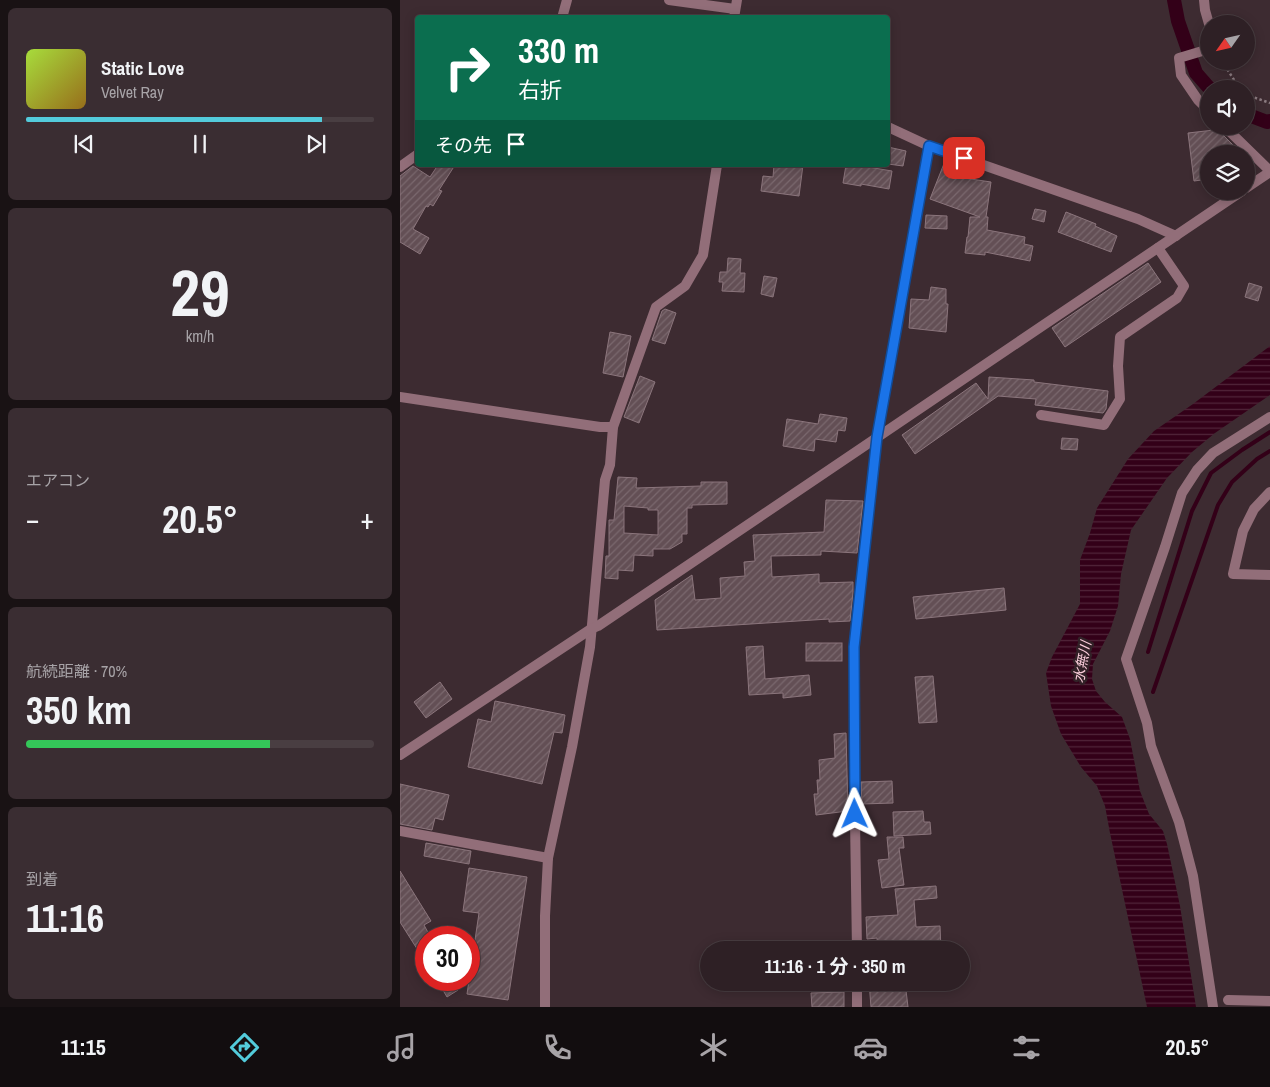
<!DOCTYPE html>
<html lang="ja">
<head>
<meta charset="utf-8">
<style>
  :root { --surface:#2e2025; --page:#3a2d32; --text:#f1f3f6; --muted:#a7a3a7; --line:#493e42; --accent:#53cbdb }
  body { margin:0; font-family:"Archivo Narrow","Noto Sans JP",sans-serif; background:var(--page); color:var(--text); height:100vh; display:flex; flex-direction:column; font-size:19px; white-space:nowrap }
  * { box-sizing:border-box; margin:0 }
  p { font-size:16px; color:var(--muted) }
  .icon { flex:none; width:28px; height:28px; fill:none; stroke:currentColor; stroke-width:2; stroke-linecap:round; stroke-linejoin:round }
  .map { position:relative; flex:1; overflow:hidden }
  .panel { display:flex; flex-direction:column; gap:8px; padding:8px; background:#191214; width:400px }
  .panel>* { flex:none }
  .hud { position:absolute; left:15px; top:15px; width:475px; height:152px; border-radius:5px; box-shadow:0 2px 12px #0003,0 0 0 1px var(--line); background:#0b6e4f; color:#fff; overflow:hidden }
  .needle { width:32px; rotate:236deg }
  .tools { position:absolute; left:800px; top:15px; display:grid; gap:10px }
  .tools a { display:grid; place-items:center; width:55px; height:55px; border-radius:50%; background:var(--surface); box-shadow:0 2px 12px #0003,0 0 0 1px var(--line); font-size:25px }
  .speed { position:absolute; left:15px; top:926px; display:flex; gap:10px; font-size:25px; font-weight:700; text-align:center }
  .speed>* { display:grid; place-content:center; width:65px; height:65px; border-radius:50%; background:var(--surface); box-shadow:0 2px 12px #0003,0 0 0 1px var(--line); line-height:1 }
  .speed .limit { border:8px solid #d22; background:#fff; color:#111 }
  .pin { position:absolute; display:grid; place-items:center; width:42px; height:42px; color:#fff; margin:-21px; border-radius:10px; box-shadow:0 2px 8px #0006 }
  .me { position:absolute; width:55px; margin:-28px; rotate:359deg; stroke-linejoin:round; filter:drop-shadow(0 0 4px #0008) }
  .turn { display:flex; align-items:center; gap:18px; height:105px; padding:0 20px; font-size:22px }
  .turn .icon { width:65px; height:65px; stroke-width:2.5 }
  .turn b { display:block; font-size:35px; line-height:42px }
  .then { display:flex; align-items:center; height:48px; padding:0 20px; background:#0003; gap:10px; font-size:19px }
  .big { font-size:38px; font-weight:700; line-height:1.1 }
  .panel .card { flex:1; display:flex; flex-direction:column; justify-content:center; gap:8px; min-width:0; padding:0 18px; border-radius:8px; background:var(--page) }
  .panel .dial { align-items:center; gap:0 }
  .dial b { font-size:65px; line-height:1 }
  .song { display:flex; align-items:center; gap:15px }
  .cover { width:60px; height:60px; border-radius:8px; background:linear-gradient(135deg,hsl(80 70% 55%),hsl(40 70% 35%)) }
  .played { height:5px; border-radius:2px; background:linear-gradient(90deg,var(--accent) 85%,var(--line) 85%) }
  .keys { display:flex; justify-content:space-around; direction:ltr }
  .heat { display:flex; justify-content:space-between; align-items:center; font-size:28px; direction:ltr }
  .charge { height:8px; border-radius:4px; background:linear-gradient(90deg,#34c759 70%,var(--line) 0) }
  .trip { position:absolute; left:300px; top:941px; width:270px; height:50px; border-radius:25px; background:var(--surface); box-shadow:0 2px 12px #0003,0 0 0 1px var(--line); font-weight:700; line-height:50px; text-align:center }
  .tabs { display:flex; height:80px; justify-content:space-around; align-items:center; background:#120d0f; color:var(--muted) }
  .tabs .icon { width:35px; height:35px }
  .tabs .current { color:var(--accent) }
  .tabs b { font-size:22px; color:var(--text) }
  main { display:flex; flex:1; min-height:0 }
  .map>svg:first-child { display:block }
  .water { fill:url(#water-rules) }
  .lines { fill:none; stroke-linecap:round; stroke-linejoin:round }
  .stream { stroke:#330018; stroke-width:4 }
  .canal { stroke:#330018; stroke-width:14 }
  .building { fill:url(#building-hatch); stroke:#8b757c; fill-rule:evenodd }
  .path { stroke:#8b7b80; stroke-width:2.5; stroke-dasharray:2.5 2.5; stroke-linecap:butt }
  .minor { stroke:#926e79; stroke-width:10 }
  .tertiary { stroke:#926e79; stroke-width:10 }
  .route-casing { stroke:#114b97; stroke-width:12 }
  .route { stroke:#1a73e8; stroke-width:9 }
  .labels { text-anchor:middle; stroke-width:5; stroke-linejoin:round; paint-order:stroke }
  .water-label { font-size:14px; font-style:italic; fill:#fdcfdd; stroke:#322127 }
</style>
</head>
<body>
<main>
<section class="panel">
<div class="card">
<div class="song"><i class="cover"></i><div><b>Static Love</b><p>Velvet Ray</p></div></div>
<div class="played"></div>
<div class="keys"><svg class="icon" aria-label="previous" viewBox="0 0 24 24"><path d="M18 5L8 12l10 7zM5 5v14"/></svg><svg class="icon" aria-label="pause" viewBox="0 0 24 24"><path d="M8 5v14M16 5v14"/></svg><svg class="icon" aria-label="next" viewBox="0 0 24 24"><path d="M6 5l10 7-10 7zM19 5v14"/></svg></div>
</div>
<div class="card dial"><b>29</b><p>km/h</p></div>
<div class="card"><p>エアコン</p>
<div class="heat"><a>−</a><b class="big">20.5°</b><a>+</a></div>
</div>
<div class="card"><p>航続距離 · 70%</p><b class="big">350 km</b><div class="charge"></div></div>
<div class="card"><p>到着</p><b class="big">11:16</b></div>
</section>
<div class="map">
<svg width="870" height="1007" viewBox="0 0 870 1007">
  <defs>
    <pattern id="water-rules" width="6" height="5" patternUnits="userSpaceOnUse" patternTransform="scale(1.25)"><rect width="6" height="5" fill="#330018"/><path d="M0 2.5h6" fill="none" stroke="#51253a"/></pattern>
    <pattern id="building-hatch" width="6" height="6" patternUnits="userSpaceOnUse" patternTransform="scale(1.25)"><rect width="6" height="6" fill="#634f55"/><path d="M-1 1l2-2M0 6l6-6M5 7l2-2" fill="none" stroke="#7a686e"/></pattern>
  </defs>
  <rect width="100%" height="100%" fill="#3d2b31"/>
  <polygon class="water" points="870,346 870,395 815,433 792,452 767,478 731,530 721,574 718,606 710,631 693,664 692,679 696,691 705,702 722,717 730,739 740,791 749,814 763,831 767,844 780,906 796,1007 747,1007 710,833 705,806 697,786 681,767 661,734 651,706 646,673 652,657 680,604 680,560 690,533 697,508 728,459 754,431 793,404"/>
  <g class="lines">
    <g class="stream">
      <polyline points="748,652 792,511 811,473 842,450 870,432"/>
      <polyline points="753,692 818,505 832,482 857,459 870,451"/>
    </g>
    <g class="canal">
      <polyline points="774,0 778,21 796,73 810,89"/>
      <polyline points="846,114 867,122 870,121"/>
    </g>
  </g>
  <g class="building">
    <polygon points="817,127 819,131 840,152 841,154 809,154 809,179 794,181 788,133 814,130 814,128"/>
    <polygon points="488,147 506,151 503,166 488,164"/>
    <polygon points="545,161 567,169 564,178 591,182 586,217 588,217 587,230 625,237 624,244 633,246 630,261 585,252 585,255 565,253 567,237 568,237 570,217 580,217 530,199"/>
    <polygon points="38,165 55,165 39,190 42,191 33,206 30,204 28,207 26,206 13,229 29,238 20,254 0,242 0,176 13,166 30,177"/>
    <polygon points="374,165 403,165 399,196 361,191 363,176 373,177"/>
    <polygon points="446,165 462,165 462,166 492,171 489,189 461,184 461,186 443,183"/>
    <polygon points="635,209 646,211 644,222 632,219"/>
    <polygon points="666,212 696,224 695,226 717,236 711,252 658,232"/>
    <polygon points="526,215 547,216 547,229 525,228"/>
    <polygon points="328,258 341,259 340,273 345,273 344,292 322,291 323,282 319,282 320,272 327,272"/>
    <polygon points="748,263 761,282 665,347 652,328"/>
    <polygon points="364,276 377,278 373,297 361,294"/>
    <polygon points="849,283 862,287 858,301 845,297"/>
    <polygon points="531,287 546,289 546,304 548,304 546,332 509,328 511,299 529,300"/>
    <polygon points="265,309 276,313 265,344 252,340 262,311"/>
    <polygon points="210,332 231,336 223,377 203,373"/>
    <polygon points="240,376 255,382 239,423 224,417"/>
    <polygon points="589,377 634,380 634,382 708,391 706,409 703,413 635,405 636,399 598,396 515,454 502,435 576,383 588,399"/>
    <polygon points="420,414 447,418 445,431 438,430 436,442 415,439 414,451 383,446 387,419 418,424"/>
    <polygon points="662,438 678,439 677,450 661,449"/>
    <path d="M218 477 237 478 236 488 301 486V482H327V504L292 505V508H287V534H282V542L270 549H253V556L234 555 233 571 218 570V579L205 578 206 556H209V520H214ZM224 506 248 508V510H258V535L224 533Z"/>
    <polygon points="426,500 463,501 457,553 421,551 421,555 371,556 372,577 419,574 419,583 453,582 453,592 450,621 429,622 429,619 257,630 255,600 292,575 295,600 321,598 320,578 345,576 344,562 355,561 353,535 424,532"/>
    <polygon points="604,588 606,610 516,619 513,597"/>
    <rect x="406" y="643" width="36" height="18"/>
    <polygon points="363,646 365,679 409,675 411,695 383,698 383,693 349,695 346,647"/>
    <polygon points="533,676 537,722 519,723 515,677"/>
    <polygon points="40,682 52,699 26,718 14,702"/>
    <polygon points="95,701 165,715 162,733 154,732 142,784 68,767 78,719 91,722"/>
    <polygon points="446,733 448,811 416,815 414,794 418,794 417,780 420,780 419,760 435,758 434,734"/>
    <polygon points="492,781 493,803 462,804 461,782"/>
    <polygon points="0,784 49,795 43,820 35,818 32,830 0,824"/>
    <polygon points="523,811 524,822 530,822 531,834 494,836 493,812"/>
    <polygon points="487,837 503,837 504,848 499,848 504,885 482,888 478,860 489,859"/>
    <polygon points="26,843 71,851 69,864 24,856"/>
    <polygon points="69,868 127,877 108,1000 67,994 79,913 63,911"/>
    <polygon points="0,871 31,921 24,925 31,938 26,938 26,963 0,922"/>
    <polygon points="536,886 537,898 514,900 516,927 540,926 541,950 478,950 477,938 467,939 466,917 498,915 495,889"/>
    <polygon points="37,980 51,980 58,990 47,997"/>
    <polygon points="469,982 505,982 508,1007 471,1007"/>
    <polygon points="444,992 444,1007 412,1007 411,993"/>
  </g>
  <g class="lines">
    <g class="path">
      <polyline points="822,61 836,83 842,89"/>
      <polyline points="846,93 850,96 870,103"/>
    </g>
    <g class="minor">
      <polyline points="269,0 335,9"/>
      <polyline points="804,0 805,10 809,24"/>
      <polyline points="162,18 167,0"/>
      <polyline points="334,18 337,0"/>
      <polyline points="809,49 779,58 781,75 798,100 809,111"/>
      <polyline points="824,126 870,171"/>
      <polyline points="488,127 529,146 738,219 776,236"/>
      <polyline points="0,167 18,154"/>
      <polyline points="641,415 704,425 720,399 718,366 720,337 777,298 784,286 758,248"/>
      <polyline points="870,492 854,509 843,531 833,574 870,575"/>
      <polyline points="0,831 148,858"/>
      <polyline points="457,950 454,755 454,647 477,437 529,146"/>
      <polyline points="457,982 457,1007"/>
      <polyline points="828,1000 870,1001"/>
      <polyline points="145,1007 145,916 148,858 172,747 190,647 205,480 210,465 213,427 256,307 285,286 303,255 317,165"/>
      <polyline points="813,1007 793,876 779,822 751,746 747,723 726,659 765,547 782,493 797,470 813,453 870,417"/>
    </g>
    <g class="tertiary">
      <polyline points="846,188 870,172"/>
      <polyline points="0,397 200,427 213,427"/>
      <polyline points="0,755 191,629 198,626 842,191"/>
    </g>
  </g>
  <g class="lines">
    <g class="route-casing">
      <polyline id="route" points="455,814 454,647 477,437 529,146 564,158"/>
    </g>
    <use href="#route" class="route"/>
  </g>
  <g class="labels">
    <g class="water-label">
      <text transform="translate(682 662) rotate(-79)" y="5">水無川</text>
    </g>
  </g>
</svg>
<div class="tools">
<a><svg class="needle" viewBox="-14 -14 28 28"><path d="M0-13l5 13h-10z" fill="#e53935"/><path d="M0 13l5-13h-10z" fill="#a7a3a7"/></svg></a>
<a><svg class="icon" aria-label="sound" viewBox="0 0 24 24"><path d="M4 9h4l5-4v14l-5-4H4zM17 9q2 3 0 6"/></svg></a>
<a><svg class="icon" aria-label="layers" viewBox="0 0 24 24"><path d="M12 4l9 5-9 5-9-5zM3 14l9 5 9-5"/></svg></a>
</div>
<div class="speed"><div class="limit">30</div></div>
<div class="pin" style="left:564px;top:158px;background:#d93025"><svg class="icon" aria-label="arrive" viewBox="0 0 24 24"><path d="M6 21V4h12l-3 4 3 4H6"/></svg></div>
<svg class="me" style="left:455px;top:814px" viewBox="-20 -20 40 40"><path d="M0-17L14 15 0 8-14 15z" fill="#1a73e8" stroke="#fff" stroke-width="4"/></svg>
<div class="trip">11:16 · 1 分 · 350 m</div>
<div class="hud">
<div class="turn"><svg class="icon" aria-label="right" viewBox="0 0 24 24"><path d="M7 20v-9h11M14 6l5 5-5 5"/></svg><div><b>330 m</b>右折</div></div>
<div class="then">その先<svg class="icon" aria-label="arrive" viewBox="0 0 24 24"><path d="M6 21V4h12l-3 4 3 4H6"/></svg></div>
</div>
</div>
</main>
<nav class="tabs">
<b>11:15</b>
<svg class="icon current" aria-label="directions" viewBox="0 0 24 24"><path d="M12 3l9 9-9 9-9-9zM9 14v-3h6M13 9l2 2-2 2"/></svg>
<svg class="icon" aria-label="music" viewBox="0 0 24 24"><path d="M9 18V5l10-2v13"/><circle cx="6" cy="18" r="3"/><circle cx="16" cy="16" r="3"/></svg>
<svg class="icon" aria-label="phone" viewBox="0 0 24 24"><path d="M5 4h4l2 5-3 2q2 4 5 5l2-3 5 2v4C11 20 4 13 5 4z"/></svg>
<svg class="icon" aria-label="climate" viewBox="0 0 24 24"><path d="M12 3v18M4 7l16 10M4 17L20 7"/></svg>
<svg class="icon" aria-label="car" viewBox="0 0 24 24"><path d="M5 17H2v-5l4-1 3-4h7l3 4 3 1v5h-3M9 17h6M6 11h13"/><circle cx="7" cy="17" r="2"/><circle cx="17" cy="17" r="2"/></svg>
<svg class="icon" aria-label="filters" viewBox="0 0 24 24"><path d="M4 7h16M4 17h16"/><circle cx="9" cy="7" r="2"/><circle cx="15" cy="17" r="2"/></svg>
<b>20.5°</b>
</nav>
</body>
</html>
